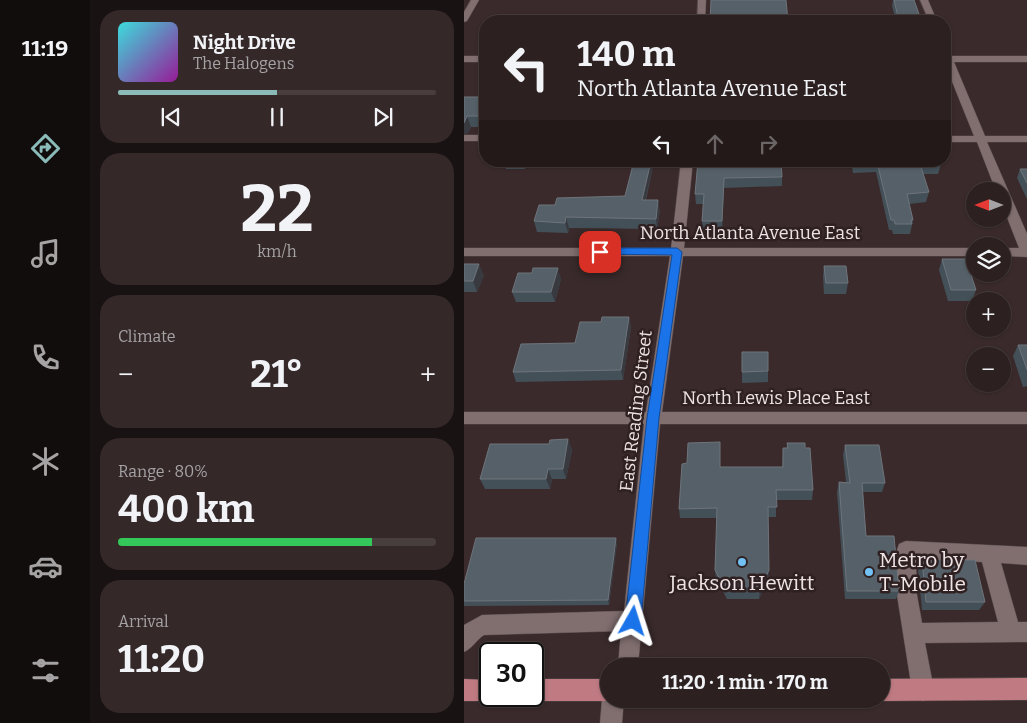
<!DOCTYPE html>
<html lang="en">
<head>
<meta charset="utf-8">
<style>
  :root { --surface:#2c2020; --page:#342829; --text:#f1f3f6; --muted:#a6a3a5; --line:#483e3e; --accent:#8bbbb9 }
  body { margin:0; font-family:Bitter,serif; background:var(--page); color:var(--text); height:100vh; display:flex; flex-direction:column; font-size:19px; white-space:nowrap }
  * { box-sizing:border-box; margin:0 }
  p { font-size:16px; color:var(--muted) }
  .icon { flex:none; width:28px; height:28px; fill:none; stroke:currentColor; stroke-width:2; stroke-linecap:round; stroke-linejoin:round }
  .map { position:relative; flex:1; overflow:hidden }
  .sheet { display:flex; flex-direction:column; gap:10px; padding:10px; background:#181212; width:374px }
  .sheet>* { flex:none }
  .hud { position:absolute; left:15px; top:15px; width:472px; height:152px; border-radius:20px; box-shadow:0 1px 4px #0004,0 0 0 1px var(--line); background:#2c2020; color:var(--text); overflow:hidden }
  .needle { width:32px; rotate:270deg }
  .tools { position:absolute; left:502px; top:182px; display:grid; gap:10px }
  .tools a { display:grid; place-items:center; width:45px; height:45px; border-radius:50%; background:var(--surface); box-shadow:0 1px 4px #0004,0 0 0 1px var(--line); font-size:25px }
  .speed { position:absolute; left:15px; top:642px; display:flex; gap:10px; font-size:25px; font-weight:700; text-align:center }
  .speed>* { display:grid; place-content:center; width:65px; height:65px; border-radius:50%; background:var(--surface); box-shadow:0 1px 4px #0004,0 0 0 1px var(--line); line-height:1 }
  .speed .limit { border:2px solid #111; border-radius:8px; background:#fff; color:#111 }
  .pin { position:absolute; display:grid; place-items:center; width:42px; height:42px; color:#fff; margin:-21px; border-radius:10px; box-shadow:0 2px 8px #0006 }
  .me { position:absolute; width:55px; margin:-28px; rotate:6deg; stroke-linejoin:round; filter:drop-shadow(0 0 4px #0008) }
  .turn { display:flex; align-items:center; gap:18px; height:105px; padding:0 15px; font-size:22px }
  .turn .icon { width:65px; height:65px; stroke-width:2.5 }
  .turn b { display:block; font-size:35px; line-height:42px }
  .lanes { display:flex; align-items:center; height:48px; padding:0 15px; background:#0003; justify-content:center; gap:25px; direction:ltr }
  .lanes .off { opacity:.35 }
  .big { font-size:38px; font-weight:700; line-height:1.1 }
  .sheet .card { flex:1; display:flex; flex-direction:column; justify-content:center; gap:8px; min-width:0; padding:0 18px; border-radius:20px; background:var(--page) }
  .sheet .dial { align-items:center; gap:0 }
  .dial b { font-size:65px; line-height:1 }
  .song { display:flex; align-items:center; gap:15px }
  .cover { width:60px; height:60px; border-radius:8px; background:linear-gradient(135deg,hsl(180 70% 55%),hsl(300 70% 35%)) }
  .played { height:5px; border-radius:2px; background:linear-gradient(90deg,var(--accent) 50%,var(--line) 50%) }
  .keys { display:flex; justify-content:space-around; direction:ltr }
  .heat { display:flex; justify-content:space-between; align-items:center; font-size:28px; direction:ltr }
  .charge { height:8px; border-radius:4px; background:linear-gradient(90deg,#34c759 80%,var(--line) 0) }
  .trip { position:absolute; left:136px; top:658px; width:290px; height:50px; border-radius:25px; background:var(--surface); box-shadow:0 1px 4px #0004,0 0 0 1px var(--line); font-weight:700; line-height:50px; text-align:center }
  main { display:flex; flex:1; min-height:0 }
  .tab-bar { display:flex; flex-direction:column; width:90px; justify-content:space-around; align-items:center; background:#120d0d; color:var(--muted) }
  .tab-bar .icon { width:35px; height:35px }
  .tab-bar .on { color:var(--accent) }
  .tab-bar b { font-size:22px; color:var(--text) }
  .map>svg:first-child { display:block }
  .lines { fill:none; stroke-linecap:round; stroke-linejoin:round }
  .minor-casing { stroke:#56494a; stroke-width:1 }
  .major-casing { stroke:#56494a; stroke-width:1 }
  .minor { fill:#816e6f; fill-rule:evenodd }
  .major { fill:#bf7a82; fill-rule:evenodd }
  .wall { fill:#445058 }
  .shaded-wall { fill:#383a40 }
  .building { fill:#566068; stroke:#6e747b }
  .route { fill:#1a73e8; stroke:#114b97 }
  .poi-dot { fill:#71c1f4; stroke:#2f2022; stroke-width:2 }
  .labels { text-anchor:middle; stroke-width:5; stroke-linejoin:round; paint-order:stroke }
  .street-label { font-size:18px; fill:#eee3e4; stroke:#2f2022 }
  .near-poi-label { font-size:21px; fill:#eee3e4; stroke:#2f2022; text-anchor:start }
</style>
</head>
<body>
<main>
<nav class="tab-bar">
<b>11:19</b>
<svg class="icon on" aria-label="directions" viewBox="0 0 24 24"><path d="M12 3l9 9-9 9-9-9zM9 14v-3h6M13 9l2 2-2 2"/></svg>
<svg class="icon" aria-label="music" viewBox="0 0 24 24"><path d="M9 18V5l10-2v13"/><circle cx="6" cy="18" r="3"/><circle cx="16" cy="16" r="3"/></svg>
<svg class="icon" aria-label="phone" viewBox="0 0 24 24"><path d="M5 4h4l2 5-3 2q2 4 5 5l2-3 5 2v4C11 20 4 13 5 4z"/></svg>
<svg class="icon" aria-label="climate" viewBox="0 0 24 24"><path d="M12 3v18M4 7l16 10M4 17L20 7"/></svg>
<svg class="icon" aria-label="car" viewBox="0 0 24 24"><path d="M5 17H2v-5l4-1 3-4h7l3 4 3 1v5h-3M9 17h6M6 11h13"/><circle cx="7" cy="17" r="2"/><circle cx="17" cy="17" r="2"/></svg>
<svg class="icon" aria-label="filters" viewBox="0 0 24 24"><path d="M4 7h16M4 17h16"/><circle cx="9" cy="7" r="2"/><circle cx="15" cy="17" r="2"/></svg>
</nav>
<section class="sheet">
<div class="card">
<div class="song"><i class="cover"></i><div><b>Night Drive</b><p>The Halogens</p></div></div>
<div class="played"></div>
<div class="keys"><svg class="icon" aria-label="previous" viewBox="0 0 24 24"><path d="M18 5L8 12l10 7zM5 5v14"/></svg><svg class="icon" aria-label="pause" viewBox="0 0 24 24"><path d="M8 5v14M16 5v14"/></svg><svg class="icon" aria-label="next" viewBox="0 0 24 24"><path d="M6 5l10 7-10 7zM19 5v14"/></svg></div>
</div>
<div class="card dial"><b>22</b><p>km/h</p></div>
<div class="card"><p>Climate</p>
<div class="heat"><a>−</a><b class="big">21°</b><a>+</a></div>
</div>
<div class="card"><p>Range · 80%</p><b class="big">400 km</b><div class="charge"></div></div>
<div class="card"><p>Arrival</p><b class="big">11:20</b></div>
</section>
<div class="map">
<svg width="564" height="723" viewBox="0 0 564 723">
  <rect width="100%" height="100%" fill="#3a2a2b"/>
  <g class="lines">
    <g class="minor-casing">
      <g id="minor">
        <polygon points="7,0 15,0 3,21 0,22 0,12"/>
        <polygon points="234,0 242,0 241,21 233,21"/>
        <polygon points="456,0 464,0 473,21 465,21"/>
        <polygon points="481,49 484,50 487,56 564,56 564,62 490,62 521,136 564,136 564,142 523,142 564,236 564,257 539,256 539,248 555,248 539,207 539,191 532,191 513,142 481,142 481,136 510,136 481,64"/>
        <rect x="0" y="56" width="21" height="6"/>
        <rect x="0" y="135" width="21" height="6"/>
        <path d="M217 161H229L220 248H511V256H219L198 412H564V424H196L174 666H154L157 631 20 635C12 640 9 648 0 652V625L18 615 160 611 180 424H0V412H182L206 256H0V248H207Z"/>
        <path d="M442 541 564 547V565L537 563 554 622H564V642L461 643 470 690 466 697 459 701 452 697 448 690 433 595V550L435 544ZM452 559 518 562 534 622 458 623 453 595Z"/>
        <polygon points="145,690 145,699 160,699 158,723 136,723 138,699 141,691"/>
      </g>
    </g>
    <g class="major-casing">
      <g id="major">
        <polygon points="564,678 564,700 418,701 414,699 418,699 418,679"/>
        <polygon points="0,679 26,680 26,696 33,697 26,701 0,701"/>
        <polygon points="69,679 145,679 145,699 149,699 145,701 69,701 61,696 69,696"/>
      </g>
    </g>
    <use href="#minor" class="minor"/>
    <use href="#major" class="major"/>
  </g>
  <g class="wall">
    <polygon points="429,0 450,0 456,17 455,21 432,21 428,6"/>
    <polygon points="0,97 21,97 21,127 7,127 4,133 0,134"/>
    <polygon points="39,161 64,161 61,169 42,169"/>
    <polygon points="167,161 190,161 182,200 196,210 193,229 105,228 104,233 73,232 70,221 161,196 168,168"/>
    <polygon points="234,161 318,177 318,186 260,188 258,231 239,231 238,221 239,204 232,204 231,194"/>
    <polygon points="387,161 476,161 477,164 474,174 459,174 465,192 462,202 445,204 449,220 446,234 429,234 428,230 425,230 412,172 389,173"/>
    <polygon points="556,169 564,169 564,201 553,178"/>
    <polygon points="478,259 512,290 508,301 484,301 475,270"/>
    <polygon points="0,264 20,275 13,292 0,292"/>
    <polygon points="360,266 384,283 382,294 360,294 359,277"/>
    <polygon points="97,279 91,302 52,302 48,292"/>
    <polygon points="165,317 167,327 159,380 52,382 49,372 111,343 137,322"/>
    <polygon points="554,345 564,345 564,386 559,387 549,356"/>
    <polygon points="278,352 304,371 304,382 278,383"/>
    <polygon points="104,439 108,450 102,479 88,479 86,489 21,489 16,479"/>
    <polygon points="323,443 341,448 349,490 348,500 312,500 312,517 304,517 305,578 295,599 263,599 252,578 251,570 253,518 216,518 215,509 223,463 256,453 256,467 318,467 319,448 323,448"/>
    <polygon points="381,445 421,483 418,492 399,492 402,536 435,591 432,599 381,599 373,492 375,482 382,482 379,455"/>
    <polygon points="153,543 145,605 0,606 0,584"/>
    <polygon points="458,560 521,602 515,610 458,610 454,569"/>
  </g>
  <g class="shaded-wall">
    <polygon points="3,116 7,127 4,133 0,134 0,123"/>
    <polygon points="59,161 64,161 61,169"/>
    <polygon points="187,161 190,161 179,210 178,200"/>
    <polygon points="260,178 260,188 258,231 258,221"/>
    <polygon points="194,200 196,210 193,229 192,219"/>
    <polygon points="102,217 105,228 104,233 101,223"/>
    <polygon points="15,264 20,275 13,292 9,281"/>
    <polygon points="94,268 97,279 91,302 87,292"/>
    <polygon points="165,317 167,327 159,380 157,370"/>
    <polygon points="104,439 108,450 102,479 99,469"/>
    <polygon points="84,469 88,479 86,489 82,479"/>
    <polygon points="152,538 153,543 145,605 144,600"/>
    <polygon points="305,570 305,578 295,599 296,590"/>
  </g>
  <g class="building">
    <polygon points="247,0 322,0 324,21 246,21"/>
    <polygon points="430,0 450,0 456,17 434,17"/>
    <polygon points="0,97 21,97 21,116 3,116 0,123"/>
    <polygon points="167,161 187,161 178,200 194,200 192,219 102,217 101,223 70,221 75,205 91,205 93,198 161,196 170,161"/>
    <polygon points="234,161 317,161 318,177 260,178 258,221 238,221 240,194 231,194"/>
    <polygon points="390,161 476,161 477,164 456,164 465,192 443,194 449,220 447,220 448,224 431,224 430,220 427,220 413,162 390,162"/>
    <polygon points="556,169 564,169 564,185"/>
    <polygon points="478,259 502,259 512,290 487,290"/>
    <polygon points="0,264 15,264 9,281 0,281"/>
    <polygon points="360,266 382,266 384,283 362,283"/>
    <polygon points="69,268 94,268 87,292 48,292 54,273 68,273"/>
    <polygon points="138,317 165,317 157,370 49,372 57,344 111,343 116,322 137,322"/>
    <polygon points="554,345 564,345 564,372"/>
    <polygon points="278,352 304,352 304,371 278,372"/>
    <polygon points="104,439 99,469 84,469 82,479 16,479 26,444 85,444 86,440"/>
    <polygon points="256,442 256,467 319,467 319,448 324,448 323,443 341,443 341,448 346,448 349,490 312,490 313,507 304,507 305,570 296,590 262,590 251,570 253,508 215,509 218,464 223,463 224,443"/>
    <polygon points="381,445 415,445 421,483 398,483 402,536 430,536 435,591 383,591 375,482 386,483"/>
    <polygon points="12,538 152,538 144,600 0,601 0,584"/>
    <polygon points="458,560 511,560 521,602 462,602"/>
  </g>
  <polygon class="route" points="136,248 213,248 218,252 195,418 177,621 174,626 169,628 164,626 161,621 183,418 208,255 132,254 132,249"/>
  <g class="poi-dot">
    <circle cx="278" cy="562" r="5"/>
    <circle cx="405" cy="572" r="5"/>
  </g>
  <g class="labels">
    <g class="street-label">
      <text x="286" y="239">North Atlanta Avenue East</text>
      <text x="312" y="404">North Lewis Place East</text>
      <text transform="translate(172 411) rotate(-83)" y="6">East Reading Street</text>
    </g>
    <g class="near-poi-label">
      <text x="415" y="567">Metro by<tspan x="415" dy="24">T-Mobile</tspan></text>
      <text x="278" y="590" text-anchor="middle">Jackson Hewitt</text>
    </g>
  </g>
</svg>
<div class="tools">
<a><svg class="needle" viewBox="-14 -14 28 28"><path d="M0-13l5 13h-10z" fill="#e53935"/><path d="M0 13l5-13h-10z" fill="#a6a3a5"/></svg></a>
<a><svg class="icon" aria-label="layers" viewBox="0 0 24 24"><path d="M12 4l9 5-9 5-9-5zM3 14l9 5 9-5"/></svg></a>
<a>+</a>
<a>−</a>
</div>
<div class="speed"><div class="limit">30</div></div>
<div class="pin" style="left:136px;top:252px;background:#d93025"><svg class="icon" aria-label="arrive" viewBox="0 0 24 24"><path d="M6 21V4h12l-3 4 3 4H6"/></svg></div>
<svg class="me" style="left:169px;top:621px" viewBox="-20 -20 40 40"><path d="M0-17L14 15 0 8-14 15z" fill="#1a73e8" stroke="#fff" stroke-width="4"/></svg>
<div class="trip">11:20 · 1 min · 170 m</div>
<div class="hud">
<div class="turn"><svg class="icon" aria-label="left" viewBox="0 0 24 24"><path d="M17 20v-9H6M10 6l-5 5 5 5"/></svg><div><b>140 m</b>North Atlanta Avenue East</div></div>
<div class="lanes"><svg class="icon" aria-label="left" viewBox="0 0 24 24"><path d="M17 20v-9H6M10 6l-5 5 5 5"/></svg><svg class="icon off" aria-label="ahead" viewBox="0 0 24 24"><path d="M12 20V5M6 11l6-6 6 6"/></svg><svg class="icon off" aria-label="right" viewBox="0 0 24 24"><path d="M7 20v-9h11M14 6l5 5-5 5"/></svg></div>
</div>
</div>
</main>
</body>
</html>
